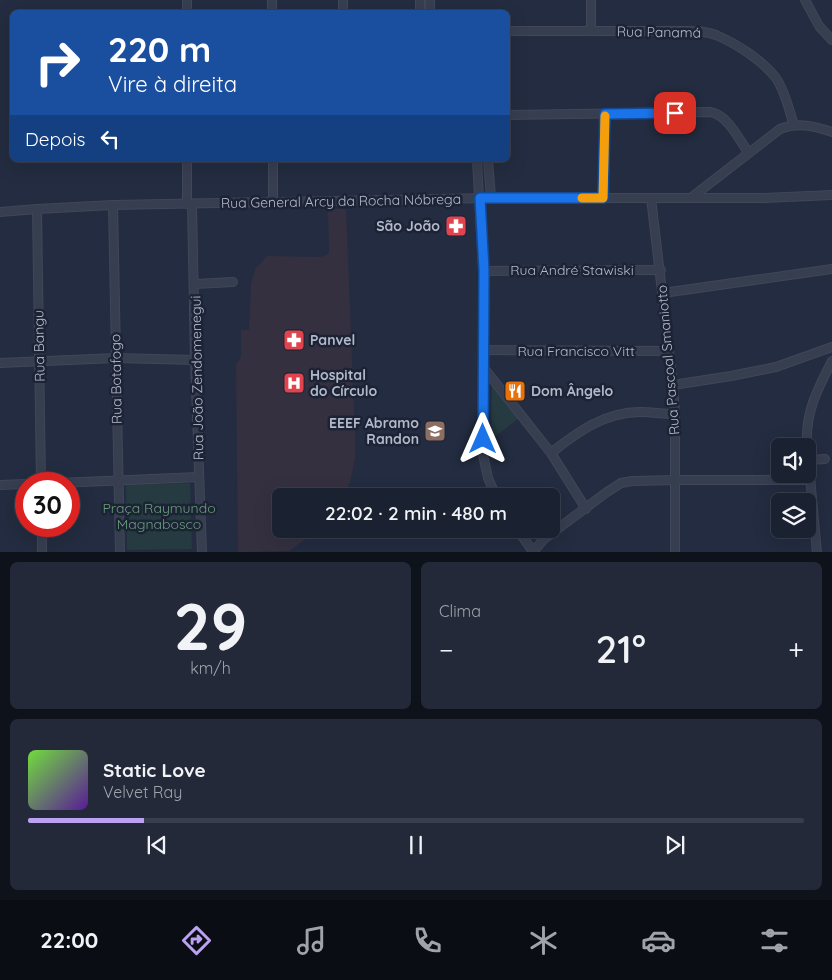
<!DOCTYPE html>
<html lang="pt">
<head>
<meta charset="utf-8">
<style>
  :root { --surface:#1a2130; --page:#232938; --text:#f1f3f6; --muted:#9fa3ab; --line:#383e4c; --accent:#bca0f2 }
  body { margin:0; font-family:Quicksand,sans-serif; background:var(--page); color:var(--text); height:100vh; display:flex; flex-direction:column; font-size:19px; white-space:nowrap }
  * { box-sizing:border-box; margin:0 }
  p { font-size:16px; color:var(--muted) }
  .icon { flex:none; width:28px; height:28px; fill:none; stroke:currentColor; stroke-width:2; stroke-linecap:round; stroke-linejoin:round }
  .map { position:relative; height:552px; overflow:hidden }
  .details { display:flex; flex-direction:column; gap:10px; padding:10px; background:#0e121a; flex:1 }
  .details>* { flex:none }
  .guide { position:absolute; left:10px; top:10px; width:500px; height:152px; border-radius:8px; box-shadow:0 5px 20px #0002,0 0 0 1px var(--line); background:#1a4fa0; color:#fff; overflow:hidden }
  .fabs { position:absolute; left:771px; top:438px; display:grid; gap:10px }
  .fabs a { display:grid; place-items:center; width:45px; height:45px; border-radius:8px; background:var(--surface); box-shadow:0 5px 20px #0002,0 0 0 1px var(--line); font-size:25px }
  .speed { position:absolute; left:15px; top:472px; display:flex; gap:10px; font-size:25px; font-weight:700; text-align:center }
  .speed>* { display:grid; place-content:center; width:65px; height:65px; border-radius:50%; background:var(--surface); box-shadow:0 5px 20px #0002,0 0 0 1px var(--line); line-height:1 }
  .speed .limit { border:8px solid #d22; background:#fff; color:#111 }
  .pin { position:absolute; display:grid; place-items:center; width:42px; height:42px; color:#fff; margin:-21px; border-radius:10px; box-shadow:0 2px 8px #0006 }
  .me { position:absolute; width:55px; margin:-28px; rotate:0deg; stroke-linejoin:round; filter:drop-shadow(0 0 4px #0008) }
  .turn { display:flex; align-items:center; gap:18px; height:105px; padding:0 15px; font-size:22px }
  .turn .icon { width:65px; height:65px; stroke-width:2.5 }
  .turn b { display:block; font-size:35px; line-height:42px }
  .then { display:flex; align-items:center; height:48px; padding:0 15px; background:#0003; gap:10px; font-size:19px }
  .big { font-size:38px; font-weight:600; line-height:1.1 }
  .details .widget { flex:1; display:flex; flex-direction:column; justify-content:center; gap:8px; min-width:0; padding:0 18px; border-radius:8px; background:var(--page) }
  .details .dial { align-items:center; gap:0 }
  .dial b { font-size:65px; line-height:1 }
  .song { display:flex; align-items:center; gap:15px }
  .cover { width:60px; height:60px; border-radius:8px; background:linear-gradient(135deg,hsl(100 70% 55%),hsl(270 70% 35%)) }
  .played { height:5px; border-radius:2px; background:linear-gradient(90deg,var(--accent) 15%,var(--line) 15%) }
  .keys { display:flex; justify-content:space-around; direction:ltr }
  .heat { display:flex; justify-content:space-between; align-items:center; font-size:28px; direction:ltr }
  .details .tiles { flex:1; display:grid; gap:10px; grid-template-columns:1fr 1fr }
  .widget:last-child { grid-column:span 2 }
  .trip { position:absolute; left:272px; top:488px; width:288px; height:50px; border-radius:8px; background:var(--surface); box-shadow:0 5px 20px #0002,0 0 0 1px var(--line); font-weight:600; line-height:50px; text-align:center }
  .tabs { display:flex; height:80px; justify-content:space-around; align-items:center; background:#0a0d13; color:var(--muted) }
  .tabs .icon { width:35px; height:35px }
  .tabs .current { color:var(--accent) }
  .tabs b { font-size:22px; color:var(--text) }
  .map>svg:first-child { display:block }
  .medical { fill:#343040 }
  .green { fill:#253a41 }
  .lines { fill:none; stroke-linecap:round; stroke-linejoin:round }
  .minor-casing { stroke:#404759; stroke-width:10 }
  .minor { stroke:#373e50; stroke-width:8 }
  .route-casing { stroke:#114b97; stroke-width:12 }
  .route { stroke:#1a73e8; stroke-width:9 }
  .slow { stroke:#f59e0b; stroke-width:9 }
  .labels { text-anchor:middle; stroke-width:5; stroke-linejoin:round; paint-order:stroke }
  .street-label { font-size:14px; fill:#b3b9ca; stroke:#1c2335 }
  .poi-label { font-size:14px; font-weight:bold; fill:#b3b9ca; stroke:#1c2335; text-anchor:start }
  .park-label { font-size:14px; fill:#699d7c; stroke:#1c2335 }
</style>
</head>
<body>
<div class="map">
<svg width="832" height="553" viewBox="0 0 832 553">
  <rect width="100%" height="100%" fill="#232c40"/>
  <polygon class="medical" points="328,209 346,209 355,435 355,459 350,482 343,496 281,496 281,529 319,529 289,551 238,552 236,365 241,357 241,330 249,330 251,284 255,269 267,256 321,257 327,255 329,252"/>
  <g class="green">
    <polygon points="492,384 518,419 491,440"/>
    <polygon points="190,483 192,549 127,550 126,484"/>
  </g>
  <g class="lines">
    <g class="minor-casing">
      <g id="minor">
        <polyline points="187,0 187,12"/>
        <polyline points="272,0 272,12"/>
        <polyline points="343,0 343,12"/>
        <polyline points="430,0 430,12"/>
        <polyline points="805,0 819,26 832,40"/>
        <polyline points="420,12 420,0"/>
        <path d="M508 31H685C696 31 706 31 716 35 737 44 762 60 776 78 785 91 789 110 794 125"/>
        <polyline points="591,31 591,0"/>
        <path d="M508 115 710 112C728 115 738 138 748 152"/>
        <polyline points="187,160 187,204"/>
        <polyline points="273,160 273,203"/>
        <polyline points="477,160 483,271 483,455 488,478 496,496"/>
        <polyline points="488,160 491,198"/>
        <path d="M692 197 780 129C798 122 814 126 832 132"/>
        <polyline points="603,198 605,114"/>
        <polyline points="651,198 673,385 675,414 675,553"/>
        <polyline points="192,204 195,360 202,553"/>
        <polyline points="113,205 120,553"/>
        <polyline points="37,209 41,484"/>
        <polyline points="0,212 37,209 113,205 491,198 764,198 832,195"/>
        <polyline points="483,271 661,270"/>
        <polyline points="195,284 233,282"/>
        <polyline points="663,293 832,269"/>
        <polyline points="483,350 669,351"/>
        <polyline points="0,363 116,358 195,360"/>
        <polyline points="483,367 551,453 586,509"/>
        <polyline points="673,385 731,376 776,367 832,347"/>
        <path d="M807 446C805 413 817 390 832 361"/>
        <path d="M551 453C577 432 605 412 640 412 651 412 663 414 675 414"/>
        <polyline points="808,455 817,553"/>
        <polyline points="808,460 825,459"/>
        <polyline points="35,484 199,477"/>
        <polyline points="0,485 26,484"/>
        <polyline points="42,526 42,553"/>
        <polyline points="517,529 534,553"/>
        <polyline points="532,553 544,539 607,492 621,483 632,481 675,480 809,480"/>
      </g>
    </g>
    <use href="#minor" class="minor"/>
  </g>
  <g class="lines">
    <g class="route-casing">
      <polyline id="route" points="483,439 484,270 480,198 603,198 605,114 675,113"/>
    </g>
    <use href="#route" class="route"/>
    <polyline class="slow" points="582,198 603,198 605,116"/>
  </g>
  <defs>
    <g id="pharmacy-square" transform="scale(1.125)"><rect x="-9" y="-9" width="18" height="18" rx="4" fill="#e0444e" stroke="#1c2335"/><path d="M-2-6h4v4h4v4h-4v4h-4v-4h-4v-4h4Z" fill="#fff"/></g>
    <g id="hospital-square" transform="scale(1.125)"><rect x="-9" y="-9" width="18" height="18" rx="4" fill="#e0444e" stroke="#1c2335"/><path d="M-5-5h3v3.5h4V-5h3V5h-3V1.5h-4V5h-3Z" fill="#fff"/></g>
    <g id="restaurant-square" transform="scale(1.125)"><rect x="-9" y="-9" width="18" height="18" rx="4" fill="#e8710a" stroke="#1c2335"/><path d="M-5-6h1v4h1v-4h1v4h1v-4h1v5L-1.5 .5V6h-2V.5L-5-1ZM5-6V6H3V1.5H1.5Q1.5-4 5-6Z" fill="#fff"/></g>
    <g id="school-square" transform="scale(1.125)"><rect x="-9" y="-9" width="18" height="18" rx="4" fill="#8d6e63" stroke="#1c2335"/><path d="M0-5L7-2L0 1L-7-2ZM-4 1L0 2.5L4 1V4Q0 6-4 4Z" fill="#fff"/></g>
  </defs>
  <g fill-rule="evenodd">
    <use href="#pharmacy-square" x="456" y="226"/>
    <use href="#pharmacy-square" x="294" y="340"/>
    <use href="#hospital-square" x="294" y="383"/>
    <use href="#restaurant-square" x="515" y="391"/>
    <use href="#school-square" x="435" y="431"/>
  </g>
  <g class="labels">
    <g class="street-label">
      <text transform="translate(659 32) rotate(1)" y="5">Rua Panamá</text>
      <text transform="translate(341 201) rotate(-1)" y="5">Rua General Arcy da Rocha Nóbrega</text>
      <text x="572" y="275">Rua André Stawiski</text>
      <text transform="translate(39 346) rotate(-91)" y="5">Rua Bangu</text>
      <text x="576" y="356">Rua Francisco Vitt</text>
      <text transform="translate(668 360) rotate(-95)" y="5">Rua Pascoal Smaniotto</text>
      <text transform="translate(197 378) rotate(-91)" y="5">Rua João Zendomenegui</text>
      <text transform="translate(116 379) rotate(-91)" y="5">Rua Botafogo</text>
    </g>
    <g class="poi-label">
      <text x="440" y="231" text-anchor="end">São João</text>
      <text x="310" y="345">Panvel</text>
      <text x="310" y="380">Hospital<tspan x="310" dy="16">do Círculo</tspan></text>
      <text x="531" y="396">Dom Ângelo</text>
      <text x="419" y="428" text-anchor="end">EEEF Abramo<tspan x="419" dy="16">Randon</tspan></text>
    </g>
    <g class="park-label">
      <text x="159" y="513">Praça Raymundo<tspan x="159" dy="16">Magnabosco</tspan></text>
    </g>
  </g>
</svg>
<div class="fabs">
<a><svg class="icon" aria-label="sound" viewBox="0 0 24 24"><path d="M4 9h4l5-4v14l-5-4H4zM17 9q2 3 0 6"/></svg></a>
<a><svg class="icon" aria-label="layers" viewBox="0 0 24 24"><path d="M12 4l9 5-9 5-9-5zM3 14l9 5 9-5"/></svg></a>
</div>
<div class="speed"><div class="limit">30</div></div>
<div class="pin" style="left:675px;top:113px;background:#d93025"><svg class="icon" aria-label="arrive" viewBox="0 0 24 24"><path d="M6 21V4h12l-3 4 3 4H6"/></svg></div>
<svg class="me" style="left:483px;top:439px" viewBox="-20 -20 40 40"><path d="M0-17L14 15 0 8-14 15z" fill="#1a73e8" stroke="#fff" stroke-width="4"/></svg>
<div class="trip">22:02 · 2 min · 480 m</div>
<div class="guide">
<div class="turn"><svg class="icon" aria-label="right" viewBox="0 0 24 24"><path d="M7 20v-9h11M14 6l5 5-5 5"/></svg><div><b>220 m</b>Vire à direita</div></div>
<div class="then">Depois<svg class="icon" aria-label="left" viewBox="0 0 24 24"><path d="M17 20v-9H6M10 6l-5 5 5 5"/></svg></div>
</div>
</div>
<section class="details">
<div class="tiles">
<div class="widget dial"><b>29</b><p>km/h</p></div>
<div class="widget"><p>Clima</p>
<div class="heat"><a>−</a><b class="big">21°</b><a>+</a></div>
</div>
<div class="widget">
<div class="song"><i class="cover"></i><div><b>Static Love</b><p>Velvet Ray</p></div></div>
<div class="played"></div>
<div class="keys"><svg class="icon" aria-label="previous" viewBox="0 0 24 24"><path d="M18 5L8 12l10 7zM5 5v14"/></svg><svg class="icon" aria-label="pause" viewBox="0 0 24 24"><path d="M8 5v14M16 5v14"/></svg><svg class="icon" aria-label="next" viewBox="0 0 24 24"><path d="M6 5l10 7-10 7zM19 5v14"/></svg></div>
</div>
</div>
</section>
<nav class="tabs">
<b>22:00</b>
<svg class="icon current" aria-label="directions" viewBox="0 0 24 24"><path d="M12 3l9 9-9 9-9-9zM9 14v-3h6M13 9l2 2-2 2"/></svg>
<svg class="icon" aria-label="music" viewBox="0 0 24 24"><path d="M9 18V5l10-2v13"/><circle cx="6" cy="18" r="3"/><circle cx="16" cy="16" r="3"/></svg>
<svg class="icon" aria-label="phone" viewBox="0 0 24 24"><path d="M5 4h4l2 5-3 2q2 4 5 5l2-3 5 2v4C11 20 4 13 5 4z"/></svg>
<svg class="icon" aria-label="climate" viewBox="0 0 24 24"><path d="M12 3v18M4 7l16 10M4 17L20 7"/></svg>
<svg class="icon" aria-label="car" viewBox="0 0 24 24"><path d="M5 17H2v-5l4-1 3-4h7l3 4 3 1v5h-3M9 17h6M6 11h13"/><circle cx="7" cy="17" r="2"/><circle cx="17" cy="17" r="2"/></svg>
<svg class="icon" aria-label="filters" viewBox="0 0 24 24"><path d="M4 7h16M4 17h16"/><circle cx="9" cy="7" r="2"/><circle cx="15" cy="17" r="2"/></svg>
</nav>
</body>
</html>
